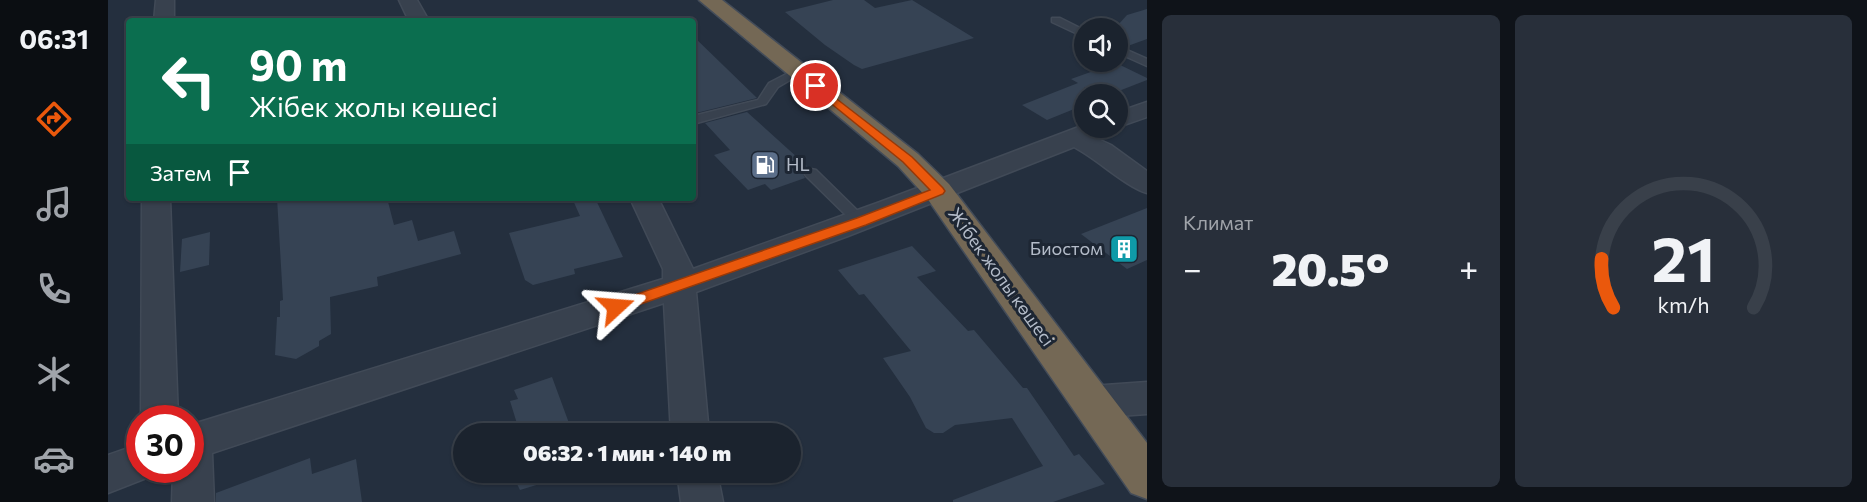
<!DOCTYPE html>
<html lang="ru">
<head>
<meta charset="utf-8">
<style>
  :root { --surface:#1b232e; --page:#282f3a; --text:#f1f3f6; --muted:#a0a4aa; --line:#39404a; --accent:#ea580c }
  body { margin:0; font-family:Commissioner,sans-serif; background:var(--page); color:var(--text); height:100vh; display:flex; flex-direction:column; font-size:22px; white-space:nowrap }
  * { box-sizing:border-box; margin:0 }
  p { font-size:20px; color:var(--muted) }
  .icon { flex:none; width:33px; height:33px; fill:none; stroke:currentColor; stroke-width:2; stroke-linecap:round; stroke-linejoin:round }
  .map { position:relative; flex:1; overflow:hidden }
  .side { display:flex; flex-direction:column; gap:15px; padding:15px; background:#0f1319; width:720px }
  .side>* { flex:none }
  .banner { position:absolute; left:18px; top:18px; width:570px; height:183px; border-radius:6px; box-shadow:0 2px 4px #0004,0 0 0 2px var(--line); background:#0b6e4f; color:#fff; overflow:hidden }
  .tools { position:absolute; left:966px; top:18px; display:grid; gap:12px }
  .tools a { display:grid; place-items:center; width:54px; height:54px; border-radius:50%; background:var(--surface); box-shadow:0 2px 4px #0004,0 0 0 2px var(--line); font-size:30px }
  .speed { position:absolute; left:18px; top:405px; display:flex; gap:12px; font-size:30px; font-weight:700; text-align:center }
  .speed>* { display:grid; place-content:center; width:78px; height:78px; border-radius:50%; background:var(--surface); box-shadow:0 2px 4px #0004,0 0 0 2px var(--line); line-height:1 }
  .speed .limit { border:9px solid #d22; background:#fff; color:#111 }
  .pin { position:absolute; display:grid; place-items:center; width:51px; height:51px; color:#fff; margin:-26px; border:3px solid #fff; border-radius:50%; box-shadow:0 2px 6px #0007 }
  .me { position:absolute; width:66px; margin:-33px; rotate:71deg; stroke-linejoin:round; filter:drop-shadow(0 0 4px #0008) }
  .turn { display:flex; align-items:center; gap:21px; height:126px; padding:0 24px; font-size:27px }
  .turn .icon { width:78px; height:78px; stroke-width:2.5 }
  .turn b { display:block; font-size:42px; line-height:51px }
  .then { display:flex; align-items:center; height:57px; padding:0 24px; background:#0003; gap:12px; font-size:22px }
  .big { font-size:45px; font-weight:800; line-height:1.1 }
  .side .widget { flex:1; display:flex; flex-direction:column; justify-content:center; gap:9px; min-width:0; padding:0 21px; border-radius:9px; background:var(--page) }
  .side .dial { align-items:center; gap:0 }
  .dial svg { height:156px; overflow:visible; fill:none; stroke:var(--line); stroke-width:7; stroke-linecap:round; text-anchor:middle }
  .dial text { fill:var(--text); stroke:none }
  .heat { display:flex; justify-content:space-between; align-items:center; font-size:33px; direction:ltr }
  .side .tiles { flex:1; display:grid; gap:15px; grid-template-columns:repeat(2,1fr) }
  .trip { position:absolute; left:345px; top:423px; width:348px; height:60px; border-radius:30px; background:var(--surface); box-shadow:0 2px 4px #0004,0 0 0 2px var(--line); font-weight:800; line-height:60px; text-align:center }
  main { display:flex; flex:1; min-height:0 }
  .menu { display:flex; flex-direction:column; width:108px; justify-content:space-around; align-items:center; background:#0b0e12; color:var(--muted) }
  .menu .icon { width:42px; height:42px }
  .menu .selected { color:var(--accent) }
  .menu b { font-size:27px; color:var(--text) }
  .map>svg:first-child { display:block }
  .building { fill:#364354 }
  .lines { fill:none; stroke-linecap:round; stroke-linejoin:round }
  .lane-casing { stroke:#414a57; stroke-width:3 }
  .street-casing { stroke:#414a57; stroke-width:3 }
  .highway-casing { stroke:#434c59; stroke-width:3 }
  .lane { fill:#38414e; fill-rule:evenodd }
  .street { fill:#38414e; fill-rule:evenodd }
  .highway { fill:#746855; fill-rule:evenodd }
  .route { fill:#ea580c; stroke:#983908; stroke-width:1.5 }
  .labels { text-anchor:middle; stroke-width:6; stroke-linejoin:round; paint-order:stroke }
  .poi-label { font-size:18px; fill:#b4bcc9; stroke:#1d2633; text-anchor:start }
  .street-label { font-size:18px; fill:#b4bcc9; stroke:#1d2633 }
</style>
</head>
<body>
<main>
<nav class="menu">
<b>06:31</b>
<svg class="icon selected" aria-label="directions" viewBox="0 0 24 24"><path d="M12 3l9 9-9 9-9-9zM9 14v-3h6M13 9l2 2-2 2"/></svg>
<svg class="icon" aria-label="music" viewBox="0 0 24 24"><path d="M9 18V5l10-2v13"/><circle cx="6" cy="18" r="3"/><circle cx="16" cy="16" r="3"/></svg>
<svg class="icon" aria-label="phone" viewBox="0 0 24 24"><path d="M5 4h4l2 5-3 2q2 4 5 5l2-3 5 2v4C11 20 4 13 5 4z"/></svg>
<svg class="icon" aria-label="climate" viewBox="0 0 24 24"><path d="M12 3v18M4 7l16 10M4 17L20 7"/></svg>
<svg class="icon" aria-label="car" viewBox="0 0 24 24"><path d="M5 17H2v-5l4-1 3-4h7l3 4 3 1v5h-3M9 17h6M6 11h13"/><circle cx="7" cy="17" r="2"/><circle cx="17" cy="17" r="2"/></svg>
</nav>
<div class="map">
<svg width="1039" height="502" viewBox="0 0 1039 502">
  <rect width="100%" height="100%" fill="#242f3e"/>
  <g class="building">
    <polygon points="725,0 756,0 767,8 804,0 866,38 754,69 746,65 717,45 677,12"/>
    <polygon points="1039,9 1039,39 1017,47 1010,44 1010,25 1019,15"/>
    <polygon points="585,36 649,98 588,113 585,110"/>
    <polygon points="1008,63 1039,78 1039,80 1003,94 991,94 976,87 976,105 939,120 914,105 970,83 963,79"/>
    <polygon points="639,112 701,168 694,172 697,178 663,190 657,184 640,190 606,155 622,150 597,123"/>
    <polygon points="169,198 279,198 286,225 304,220 310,241 346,231 353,254 269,277 270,286 222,297 223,334 211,341 211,346 188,359 167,355 169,317 172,317 172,301 175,300"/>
    <polygon points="464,198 487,198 515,257 466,269 467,274 425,285 417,280 401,233 472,216"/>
    <polygon points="1039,208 1039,260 1019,269 973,234"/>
    <polygon points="102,232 101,265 72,272 74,239"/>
    <polygon points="804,246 828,271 809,277 860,331 866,330 915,388 919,388 966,456 971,454 997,484 945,502 845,502 845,500 935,466 904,418 847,425 835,433 826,433 818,428 802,397 775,358 803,351 756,294 751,295 730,270"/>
    <polygon points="444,377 465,434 401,434 411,430 402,401 410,399 406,390"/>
    <polygon points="202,458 204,474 248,459 254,502 108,502 108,493"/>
    <polygon points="403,472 471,472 412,490"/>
  </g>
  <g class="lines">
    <g class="lane-casing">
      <g id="lane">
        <polygon points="944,18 952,18 976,30 976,37 944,22"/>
        <polygon points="1010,46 1039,59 1039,66 1010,53"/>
        <polygon points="690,68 694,69 694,73 670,87 658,104 585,124 585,116 650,100 661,83"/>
        <polygon points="703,169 708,170 758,219 760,222 758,225 748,225 698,176 696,173"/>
      </g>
    </g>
    <g class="street-casing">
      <g id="street">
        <polygon points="48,0 66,0 66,21 46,21"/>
        <polygon points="291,0 309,0 321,21 301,21"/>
        <polygon points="1039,102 1039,117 1010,127 1010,112"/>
        <path d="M976 125V128H1003L1000 133 988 138 1003 145 1039 171V193C1018 187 989 159 966 147L740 236 588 292 601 434H563L556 303 104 453 106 502H64L65 470H82V425L555 279V269L522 198H550L585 269 772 202Z"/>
        <polygon points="34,198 62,198 70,418 33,418"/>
        <polygon points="1039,382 1039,414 983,418 970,413 965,402 970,391 983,386"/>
        <polygon points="32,444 32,470 48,470 46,475 0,493 0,455"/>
        <polygon points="569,472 609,472 615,502 573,502"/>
      </g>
    </g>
    <g class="highway-casing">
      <polygon id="highway" points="591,0 614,0 810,154 841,184 1039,443 1039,499 1023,493 819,198 790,166"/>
    </g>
    <use href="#lane" class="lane"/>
    <use href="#street" class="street"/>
    <use href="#highway" class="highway"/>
  </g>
  <polygon class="route" points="708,83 804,157 835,188 837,191 835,194 758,225 513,311 503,311 501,307 503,303 749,218 822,190 795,162 704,88 703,86"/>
  <defs>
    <g id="fuel-square" transform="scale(1.5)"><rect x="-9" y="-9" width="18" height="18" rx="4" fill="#5c6f8a" stroke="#1d2633"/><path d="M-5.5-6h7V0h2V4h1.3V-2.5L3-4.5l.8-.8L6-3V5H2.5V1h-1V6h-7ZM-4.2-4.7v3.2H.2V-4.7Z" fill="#fff"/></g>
    <g id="building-square" transform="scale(1.5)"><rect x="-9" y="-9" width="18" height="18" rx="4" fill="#0f9aa8" stroke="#1d2633"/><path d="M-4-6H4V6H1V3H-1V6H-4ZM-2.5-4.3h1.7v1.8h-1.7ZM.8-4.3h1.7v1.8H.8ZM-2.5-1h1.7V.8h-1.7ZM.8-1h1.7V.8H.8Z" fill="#fff"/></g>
  </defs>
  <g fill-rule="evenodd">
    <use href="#fuel-square" x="657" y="165"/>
    <use href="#building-square" x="1016" y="249"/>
  </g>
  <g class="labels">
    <g class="poi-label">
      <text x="678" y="171">HL</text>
      <text x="995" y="255" text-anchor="end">Биостом</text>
    </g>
    <g class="street-label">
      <text transform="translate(893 277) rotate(54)" y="6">Жібек жолы көшесі</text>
    </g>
  </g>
</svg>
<div class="tools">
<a><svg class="icon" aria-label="sound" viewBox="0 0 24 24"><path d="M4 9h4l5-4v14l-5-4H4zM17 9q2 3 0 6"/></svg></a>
<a><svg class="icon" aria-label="search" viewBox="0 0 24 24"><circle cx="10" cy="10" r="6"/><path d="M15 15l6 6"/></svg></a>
</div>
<div class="speed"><div class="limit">30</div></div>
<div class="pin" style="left:708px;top:86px;background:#d93025"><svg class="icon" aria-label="arrive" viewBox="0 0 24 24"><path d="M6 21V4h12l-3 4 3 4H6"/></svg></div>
<svg class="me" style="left:508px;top:307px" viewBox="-20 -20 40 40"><path d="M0-17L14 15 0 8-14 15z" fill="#ea580c" stroke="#fff" stroke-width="4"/></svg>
<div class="trip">06:32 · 1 мин · 140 m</div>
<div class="banner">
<div class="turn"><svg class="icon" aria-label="left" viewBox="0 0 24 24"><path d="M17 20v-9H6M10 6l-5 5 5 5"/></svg><div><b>90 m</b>Жібек жолы көшесі</div></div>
<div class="then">Затем<svg class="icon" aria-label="arrive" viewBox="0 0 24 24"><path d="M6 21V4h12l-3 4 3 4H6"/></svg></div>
</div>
</div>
<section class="side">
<div class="tiles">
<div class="widget"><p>Климат</p>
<div class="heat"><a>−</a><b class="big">20.5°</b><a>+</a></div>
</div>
<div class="widget dial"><svg viewBox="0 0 100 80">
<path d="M14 69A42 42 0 1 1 86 69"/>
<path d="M14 69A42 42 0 0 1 8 44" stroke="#ea580c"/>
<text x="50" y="56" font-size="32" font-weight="700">21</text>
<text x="50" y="72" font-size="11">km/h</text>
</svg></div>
</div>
</section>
</main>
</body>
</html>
